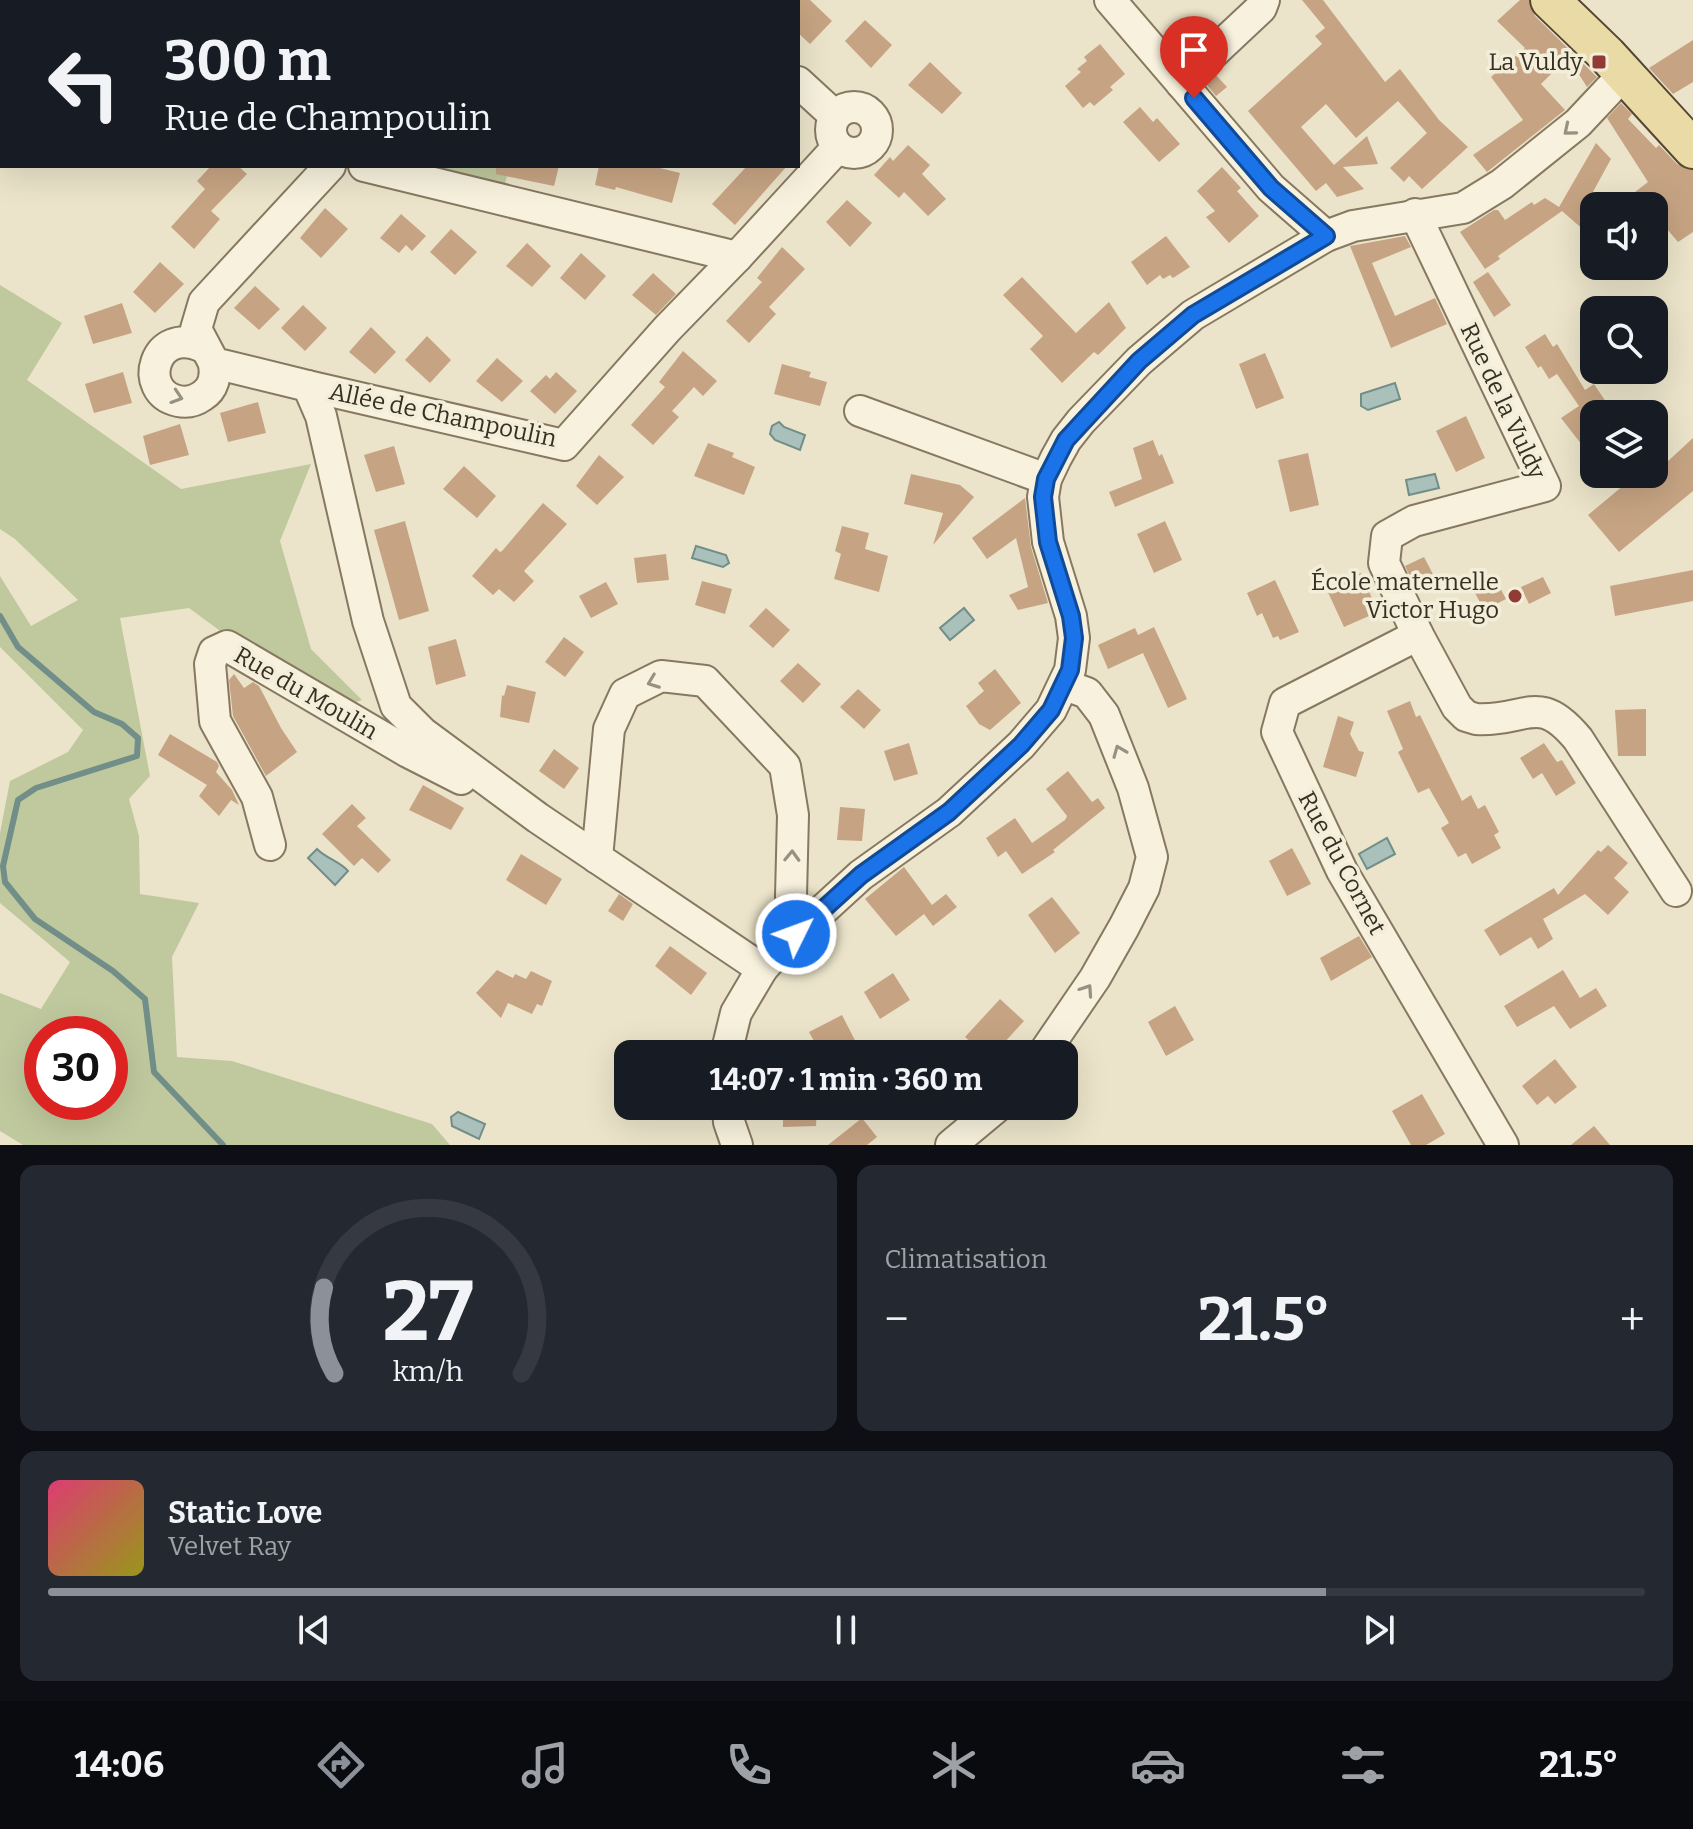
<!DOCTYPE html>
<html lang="fr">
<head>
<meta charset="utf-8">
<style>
  :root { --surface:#171b24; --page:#242831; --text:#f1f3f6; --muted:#9ea1a6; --line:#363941; --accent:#8c9099 }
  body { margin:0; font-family:Bitter,serif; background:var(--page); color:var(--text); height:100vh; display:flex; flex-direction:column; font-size:30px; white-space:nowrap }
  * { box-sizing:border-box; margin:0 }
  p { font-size:26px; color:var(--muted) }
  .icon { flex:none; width:44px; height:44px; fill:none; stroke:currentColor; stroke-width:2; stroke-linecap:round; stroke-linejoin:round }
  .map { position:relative; height:1145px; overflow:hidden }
  .sheet { display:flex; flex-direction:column; gap:20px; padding:20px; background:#0d0f14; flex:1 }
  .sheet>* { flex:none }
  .top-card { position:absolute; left:0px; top:0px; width:800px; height:168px; box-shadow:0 8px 32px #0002; background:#171b24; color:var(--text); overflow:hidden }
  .tools { position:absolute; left:1580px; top:192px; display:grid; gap:16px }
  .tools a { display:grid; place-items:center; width:88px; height:88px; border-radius:16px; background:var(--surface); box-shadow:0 8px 32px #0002; font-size:40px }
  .speed { position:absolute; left:24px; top:1016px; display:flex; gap:16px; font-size:40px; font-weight:700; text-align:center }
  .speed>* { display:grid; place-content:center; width:104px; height:104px; border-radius:50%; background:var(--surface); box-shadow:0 8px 32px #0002; line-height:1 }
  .speed .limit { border:12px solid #d22; background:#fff; color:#111 }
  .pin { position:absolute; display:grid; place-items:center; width:68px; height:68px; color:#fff; margin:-82px -34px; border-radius:50% 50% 50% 0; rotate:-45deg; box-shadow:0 0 8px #0007 }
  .pin .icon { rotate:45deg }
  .me { position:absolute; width:88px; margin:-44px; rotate:48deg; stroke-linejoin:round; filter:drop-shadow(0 0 6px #0008) }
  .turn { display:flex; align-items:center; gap:28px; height:168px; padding:0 32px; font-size:36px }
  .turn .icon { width:104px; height:104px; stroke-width:2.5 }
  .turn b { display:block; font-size:56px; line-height:68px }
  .big { font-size:60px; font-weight:700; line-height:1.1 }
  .sheet .widget { flex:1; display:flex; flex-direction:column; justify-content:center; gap:12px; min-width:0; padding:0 28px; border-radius:16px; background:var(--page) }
  .sheet .dial { align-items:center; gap:0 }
  .dial svg { height:208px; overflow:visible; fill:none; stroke:var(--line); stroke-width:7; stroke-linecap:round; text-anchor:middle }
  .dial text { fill:var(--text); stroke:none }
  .song { display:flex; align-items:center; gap:24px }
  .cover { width:96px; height:96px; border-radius:12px; background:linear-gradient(135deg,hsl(340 70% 55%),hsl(60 70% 35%)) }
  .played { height:8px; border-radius:4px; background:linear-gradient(90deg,var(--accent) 80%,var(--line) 80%) }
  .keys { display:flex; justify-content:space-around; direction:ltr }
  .heat { display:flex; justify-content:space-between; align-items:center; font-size:44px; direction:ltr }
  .sheet .tiles { flex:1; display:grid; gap:20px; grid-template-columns:1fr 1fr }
  .widget:last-child { grid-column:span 2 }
  .trip { position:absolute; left:614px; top:1040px; width:464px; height:80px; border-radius:16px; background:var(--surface); box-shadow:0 8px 32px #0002; font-weight:700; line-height:80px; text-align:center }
  .tab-bar { display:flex; height:128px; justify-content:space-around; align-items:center; background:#090b0e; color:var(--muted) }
  .tab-bar .icon { width:56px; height:56px }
  .tab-bar .active { color:var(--accent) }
  .tab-bar b { font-size:36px; color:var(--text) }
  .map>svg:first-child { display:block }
  .green { fill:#c0c99e; fill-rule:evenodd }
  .water { fill:#aac0bb; stroke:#718e89; stroke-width:2 }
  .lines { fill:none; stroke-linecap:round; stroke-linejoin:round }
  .stream { stroke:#718e89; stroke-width:6 }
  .building { fill:#c6a483 }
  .minor-casing { stroke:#877860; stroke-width:34 }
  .major-casing { stroke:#554633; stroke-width:42 }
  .minor { stroke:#f7f1dd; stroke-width:30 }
  .major { stroke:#eadba6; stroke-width:38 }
  .oneway { stroke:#989080 }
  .route-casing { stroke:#114b97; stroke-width:20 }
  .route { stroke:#1a73e8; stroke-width:14 }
  .poi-dot { fill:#913b34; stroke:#f3eed9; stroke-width:3 }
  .labels { text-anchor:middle; stroke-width:7; stroke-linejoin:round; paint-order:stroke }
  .poi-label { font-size:24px; fill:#382f22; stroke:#f3eed9; text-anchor:end }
  .street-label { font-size:24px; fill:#382f22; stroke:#f3eed9 }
</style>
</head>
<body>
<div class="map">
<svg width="1693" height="1145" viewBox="0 0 1693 1145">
  <rect width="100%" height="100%" fill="#ebe4ca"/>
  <g class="green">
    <polygon points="402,166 509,166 503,193"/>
    <path d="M0 285 62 323 27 380 181 489 311 464 280 541 311 649 362 700 324 713 284 678 189 608 120 618 150 776 129 799 139 836 140 894 199 903 172 957 177 1057 232 1061 432 1124 450 1145H23L0 1131V993L41 1009 70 962 0 903V833L10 781 68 752 83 730 0 647V576L31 626 78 600 15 539 0 529ZM42 1034H110V1102H42Z"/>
  </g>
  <g class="water">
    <polygon points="1395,383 1400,399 1368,410 1361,406 1361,394"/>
    <polygon points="779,422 784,427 805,435 800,450 775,440 770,434 772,426"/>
    <polygon points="1435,474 1439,488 1409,495 1406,480"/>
    <polygon points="696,546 726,555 729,563 723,567 692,558"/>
    <polygon points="964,608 974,620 950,640 940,628"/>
    <polygon points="1387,838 1395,854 1367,869 1359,854"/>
    <path d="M317 849C327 859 339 861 348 871L335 885 308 858Z"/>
    <polygon points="458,1112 485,1124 479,1139 452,1126 451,1117"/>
  </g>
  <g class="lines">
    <polyline class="stream" points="0,616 18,647 94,712 122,724 138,738 137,756 36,788 18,800 3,866 5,882 35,919 113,971 145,999 154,1072 223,1145"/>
  </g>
  <g class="building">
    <polygon points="798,0 810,0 832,21 810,44 798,33"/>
    <polygon points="1302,0 1323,0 1385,82 1400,69 1439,120 1468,147 1422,189 1409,176 1404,182 1390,168 1427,133 1398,101 1356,138 1326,104 1301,127 1334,165 1367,136 1378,164 1343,167 1364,189 1337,197 1326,183 1316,191 1248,111 1322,44 1315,36 1325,28"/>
    <polygon points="1520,0 1529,0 1535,16 1597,77 1587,87 1568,57 1541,84 1565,110 1487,172 1473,155 1523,120 1491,77 1525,48 1497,21"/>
    <polygon points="865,20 892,45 871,68 845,41"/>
    <polygon points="1693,40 1693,82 1673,94 1649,68"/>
    <polygon points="1100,44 1125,74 1110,87 1113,90 1094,106 1090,102 1083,108 1065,86 1081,72 1077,69 1087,61 1084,57"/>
    <polygon points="930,62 962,93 942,114 908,85"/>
    <polygon points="1216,75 1227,87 1216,96 1206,84"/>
    <polygon points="1621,103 1632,114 1628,119 1656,148 1659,145 1677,164 1693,170 1693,232 1678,242 1666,228 1668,226 1662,219 1665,216 1635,192 1648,182 1607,118"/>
    <polygon points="1140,107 1153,122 1157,118 1180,144 1159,162 1123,122"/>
    <polygon points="1596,143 1611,159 1589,199 1594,203 1594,239 1562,211 1498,256 1500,259 1485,269 1460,232 1494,210 1498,210 1505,220 1532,202 1534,205 1545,198 1559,207"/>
    <polygon points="908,145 930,165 922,174 946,199 928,216 904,192 899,198 874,175 890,157 893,161"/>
    <polygon points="211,166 238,166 247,174 211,211 220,219 194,249 171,227 205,189 197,181"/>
    <polygon points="496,166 559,166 554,186 496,174"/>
    <polygon points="599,166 652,166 680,173 672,203 616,187 615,190 595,185"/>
    <polygon points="747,166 787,166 735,225 712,204"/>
    <polygon points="1222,167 1241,188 1237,191 1259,216 1229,243 1206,217 1215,211 1197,191"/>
    <polygon points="847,200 872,223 850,247 826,222"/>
    <polygon points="325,208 348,229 321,258 300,238"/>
    <polygon points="401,214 426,236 412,251 406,245 399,253 380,238"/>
    <polygon points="451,229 477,252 455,275 430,252"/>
    <polygon points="1166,236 1190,267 1173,278 1170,275 1163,279 1160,275 1147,285 1131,262"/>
    <polygon points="1405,236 1411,247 1372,263 1395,316 1435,298 1447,324 1391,348 1350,246"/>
    <polygon points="527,243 551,266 532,287 506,266"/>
    <polygon points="782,247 805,269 769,307 776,314 749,343 726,321 762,282 757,278"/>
    <polygon points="581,253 606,276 585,300 560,278"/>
    <polygon points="160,262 184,284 155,313 133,292"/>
    <polygon points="1488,272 1511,305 1494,317 1473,282"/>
    <polygon points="653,273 676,294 656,315 632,295"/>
    <polygon points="1022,277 1076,333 1109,302 1126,328 1098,355 1094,352 1062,383 1030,349 1043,336 1003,295"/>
    <polygon points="255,286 280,309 259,330 234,308"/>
    <polygon points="122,303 132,333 93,344 84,316"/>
    <polygon points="303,305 327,328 305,351 281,328"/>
    <polygon points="371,327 396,352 375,374 349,352"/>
    <polygon points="1545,334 1553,347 1557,344 1585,390 1594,384 1614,414 1594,414 1594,438 1582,445 1561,418 1579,406 1557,374 1549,379 1541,366 1538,368 1525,347"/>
    <polygon points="427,336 451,360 430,383 405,360"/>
    <polygon points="683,351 717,381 703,396 694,387 672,411 679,417 653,445 631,425 665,387 659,382"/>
    <polygon points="1265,353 1284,398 1256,409 1239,364"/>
    <polygon points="497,358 523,381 502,402 476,381"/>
    <polygon points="782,364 811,372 809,377 827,382 820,406 774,394"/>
    <polygon points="123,372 132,403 94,413 85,384"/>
    <polygon points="556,372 577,391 555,414 530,391 546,375 550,379"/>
    <polygon points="258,402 266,433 228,442 220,413"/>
    <polygon points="1466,416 1485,458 1456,472 1436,431"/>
    <polygon points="180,424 189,455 150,465 143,436"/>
    <polygon points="1693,438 1693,491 1619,552 1588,515 1630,480 1636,486 1654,474"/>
    <polygon points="1153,440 1159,456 1162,454 1174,483 1115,507 1109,492 1142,479 1133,448"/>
    <polygon points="708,443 734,453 732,457 755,467 744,495 694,476"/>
    <polygon points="394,446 405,484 376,492 364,455"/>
    <polygon points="1308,453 1319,505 1290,512 1278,460"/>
    <polygon points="599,455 624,477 597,505 576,486"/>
    <polygon points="464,466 496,496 477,518 443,489"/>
    <polygon points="911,474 960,485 974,497 933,545 943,513 904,504"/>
    <polygon points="1025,498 1031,547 1048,603 1018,610 1009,595 1028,587 1016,538 987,559 972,538"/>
    <polygon points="543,503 567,524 524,571 534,581 514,602 499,589 493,595 472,576 496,548 500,552 502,551"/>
    <polygon points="405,521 429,611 399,620 374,530"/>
    <polygon points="1165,521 1182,560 1154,573 1137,534"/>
    <polygon points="842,526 869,533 865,549 888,556 879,592 834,579 841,554 835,551"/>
    <polygon points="666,554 669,580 637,583 634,558"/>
    <polygon points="1424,557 1436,580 1416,590 1405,566"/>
    <polygon points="1693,570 1693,601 1615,616 1610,586"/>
    <polygon points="1361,573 1378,612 1344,627 1326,588"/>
    <polygon points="1543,577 1551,593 1529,604 1521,587"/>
    <polygon points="1275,580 1299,632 1280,640 1278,636 1273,638 1262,613 1257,616 1247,593"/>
    <polygon points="702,581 732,589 725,614 695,605"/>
    <polygon points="606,582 618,604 591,618 579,596"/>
    <polygon points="1497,582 1506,599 1484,610 1475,593"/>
    <polygon points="766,608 790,630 773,648 749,626"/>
    <polygon points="1154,627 1187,699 1168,708 1143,653 1108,669 1098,645 1135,628 1138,635"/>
    <polygon points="564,637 584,652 565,677 545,662"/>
    <polygon points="456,639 466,676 436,685 428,647"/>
    <polygon points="798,663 821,684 803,703 780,681"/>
    <polygon points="995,669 1021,703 990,730 979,724 966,706 984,691 978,683"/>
    <polygon points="234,674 244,688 253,682 259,686 281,728 297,752 266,776 233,716 229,680"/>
    <polygon points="507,685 536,692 529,723 500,717 502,695 504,696"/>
    <polygon points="858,689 881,710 864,729 840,707"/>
    <polygon points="1410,701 1416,717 1420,715 1462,801 1471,795 1478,809 1485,805 1499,832 1494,835 1501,848 1472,864 1466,853 1458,857 1441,828 1449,823 1429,788 1418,793 1398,752 1403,749 1387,711"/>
    <polygon points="1646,709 1646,756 1618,756 1615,710"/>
    <polygon points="1338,716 1354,722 1350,734 1359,751 1364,752 1356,777 1323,767"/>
    <polygon points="170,734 217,762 219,766 216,772 232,790 239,805 231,800 219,816 199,796 207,785 158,755"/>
    <polygon points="909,743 918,774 894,781 884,751"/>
    <polygon points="1544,743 1557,762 1562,760 1576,783 1556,796 1542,773 1533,779 1520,758"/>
    <polygon points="554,749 579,768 564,789 539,771"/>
    <polygon points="1068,771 1092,802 1098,798 1105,808 1053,850 1055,852 1022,874 1006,851 998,857 986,838 1015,818 1032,843 1065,820 1067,816 1046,789"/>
    <polygon points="423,785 464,808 451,830 409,810"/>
    <polygon points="352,804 366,818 357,826 391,860 378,873 362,858 354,866 322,834"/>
    <polygon points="840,807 865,809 862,841 837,840"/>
    <polygon points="1608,845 1628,863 1614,878 1629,892 1608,915 1585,894 1543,919 1553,939 1538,949 1531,937 1500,956 1484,930 1554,888 1558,895 1598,850 1601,852"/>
    <polygon points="1292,848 1311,884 1287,896 1269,861"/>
    <polygon points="521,854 562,879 546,905 506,880"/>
    <polygon points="904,867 932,905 946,894 957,907 933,926 924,914 896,936 865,899"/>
    <polygon points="619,894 633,904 623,921 608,911"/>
    <polygon points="1052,897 1080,933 1055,953 1028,915"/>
    <polygon points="1359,936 1372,957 1331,981 1320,958"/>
    <polygon points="670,946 707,973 691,995 655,966"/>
    <polygon points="497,970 513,978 515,974 526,979 531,971 552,981 542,1006 537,1004 532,1014 508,1003 501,1018 476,993"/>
    <polygon points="1563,970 1580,998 1596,988 1607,1006 1570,1029 1554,1006 1517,1027 1504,1006"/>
    <polygon points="893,973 910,1000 880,1019 864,992"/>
    <polygon points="1000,999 1024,1021 994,1054 984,1054 965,1037"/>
    <polygon points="1175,1006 1194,1040 1166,1056 1148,1022"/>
    <polygon points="842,1015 862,1054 821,1054 809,1032"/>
    <polygon points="1555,1059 1577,1087 1555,1104 1548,1096 1537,1105 1522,1086"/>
    <polygon points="1422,1094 1445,1134 1426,1145 1411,1145 1392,1111"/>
    <polygon points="783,1106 817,1106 816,1126 783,1127"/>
    <polygon points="862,1118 877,1137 867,1145 828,1145"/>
    <polygon points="1594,1126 1610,1145 1571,1145"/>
  </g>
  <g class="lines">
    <g class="minor-casing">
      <g id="minor">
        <polyline points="709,0 711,2"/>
        <polyline points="1110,0 1271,188 1326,236"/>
        <polyline points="206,2 208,0"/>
        <polyline points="482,2 484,0"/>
        <polyline points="798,82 835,116"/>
        <polyline points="1181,83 1261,8 1264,0"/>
        <circle cx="854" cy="130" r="23"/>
        <polyline points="330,166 204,302 196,329 214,363 308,386 321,416 368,621 396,706 423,733 538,818 762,969"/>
        <polyline points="364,166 737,257 838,147"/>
        <path d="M1415 214 1545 486 1414 521 1387 536 1384 563 1418 635 1457 707 1466 716 1476 719C1527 722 1538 691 1578 739L1676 891"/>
        <path d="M203 347C154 324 136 392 178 401 187 403 195 401 202 396 214 389 216 376 214 363"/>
        <polyline points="308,386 564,445 667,329 737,257"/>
        <polyline points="860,411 1046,479"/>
        <polyline points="1418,635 1285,703 1277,732 1342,871 1503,1145"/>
        <polyline points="270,845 257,797 215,721 210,664 214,652 227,646 408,752 461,779"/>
        <polyline points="597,858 609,729 625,694 661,676 705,681 785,766 793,815 791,896 796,934"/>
        <polyline points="726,1054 736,1013 762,969 779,950 861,875 949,812 1021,745 1051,710 1070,670 1074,638 1071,616 1048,542 1043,497 1046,479 1056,458 1066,440 1081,421 1139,361 1193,315 1326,236 1353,226 1463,208 1502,184 1578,123 1624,74"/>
        <polyline points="1043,1054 1095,978 1124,927 1144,888 1152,857 1133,788 1104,715 1087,693 1065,685"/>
        <polyline points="728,1106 729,1122 737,1145"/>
        <polyline points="951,1145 998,1106"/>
      </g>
    </g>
    <g class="major-casing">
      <polyline id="major" points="1550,0 1607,55 1693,149"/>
    </g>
    <use href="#minor" class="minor"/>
    <use href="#major" class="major"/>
  </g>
  <defs><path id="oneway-chevron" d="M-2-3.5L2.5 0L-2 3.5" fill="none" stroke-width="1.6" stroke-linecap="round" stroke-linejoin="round" transform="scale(2)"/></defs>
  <g class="oneway">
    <use href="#oneway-chevron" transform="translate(1569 130) rotate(140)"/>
    <use href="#oneway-chevron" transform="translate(177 397) rotate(18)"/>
    <use href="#oneway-chevron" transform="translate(653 682) rotate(159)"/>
    <use href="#oneway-chevron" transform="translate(1119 751) rotate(-112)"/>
    <use href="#oneway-chevron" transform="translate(792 856) rotate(-88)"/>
    <use href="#oneway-chevron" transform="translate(1087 990) rotate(-56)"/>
  </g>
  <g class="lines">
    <g class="route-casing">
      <polyline id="route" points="796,934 861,875 949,812 1021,745 1051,710 1070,670 1074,638 1071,616 1048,542 1043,497 1046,479 1066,440 1139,361 1193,315 1326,236 1271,188 1194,98"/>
    </g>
    <use href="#route" class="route"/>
  </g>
  <g class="poi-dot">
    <rect x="1591" y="54" width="16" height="16" rx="4"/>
    <circle cx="1515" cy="596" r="8"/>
  </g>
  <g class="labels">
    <g class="poi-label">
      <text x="1583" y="70">La Vuldy</text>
      <text x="1499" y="590">École maternelle<tspan x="1499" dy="28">Victor Hugo</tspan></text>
    </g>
    <g class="street-label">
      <text transform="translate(1503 401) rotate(65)" y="8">Rue de la Vuldy</text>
      <text transform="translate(443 415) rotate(12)" y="8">Allée de Champoulin</text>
      <text transform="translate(306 693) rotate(30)" y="8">Rue du Moulin</text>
      <text transform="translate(1342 863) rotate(62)" y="8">Rue du Cornet</text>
    </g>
  </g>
</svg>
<div class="tools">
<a><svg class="icon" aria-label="sound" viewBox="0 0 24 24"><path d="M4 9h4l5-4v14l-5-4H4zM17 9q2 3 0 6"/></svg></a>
<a><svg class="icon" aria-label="search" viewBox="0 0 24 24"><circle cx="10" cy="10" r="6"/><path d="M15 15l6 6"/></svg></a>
<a><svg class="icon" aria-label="layers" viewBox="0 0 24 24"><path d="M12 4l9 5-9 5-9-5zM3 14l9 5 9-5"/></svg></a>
</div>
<div class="speed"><div class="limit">30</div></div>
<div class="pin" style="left:1194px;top:98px;background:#d93025"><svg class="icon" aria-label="arrive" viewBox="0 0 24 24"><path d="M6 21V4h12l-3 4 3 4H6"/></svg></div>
<svg class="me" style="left:796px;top:934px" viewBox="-20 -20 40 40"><circle r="17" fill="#1a73e8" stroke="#fff" stroke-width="3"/><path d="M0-11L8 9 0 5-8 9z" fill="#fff"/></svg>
<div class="trip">14:07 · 1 min · 360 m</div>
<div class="top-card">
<div class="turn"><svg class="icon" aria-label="left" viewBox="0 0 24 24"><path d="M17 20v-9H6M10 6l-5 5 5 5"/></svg><div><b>300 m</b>Rue de Champoulin</div></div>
</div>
</div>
<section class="sheet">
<div class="tiles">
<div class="widget dial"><svg viewBox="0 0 100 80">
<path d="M14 69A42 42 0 1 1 86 69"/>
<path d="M14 69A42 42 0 0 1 10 36" stroke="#8c9099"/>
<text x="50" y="56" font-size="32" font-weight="700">27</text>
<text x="50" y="72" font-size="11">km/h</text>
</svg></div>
<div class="widget"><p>Climatisation</p>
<div class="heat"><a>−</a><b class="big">21.5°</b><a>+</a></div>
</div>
<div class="widget">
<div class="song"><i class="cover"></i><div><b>Static Love</b><p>Velvet Ray</p></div></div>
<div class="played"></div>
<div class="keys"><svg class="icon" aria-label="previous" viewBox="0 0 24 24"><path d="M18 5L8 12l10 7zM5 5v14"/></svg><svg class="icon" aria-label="pause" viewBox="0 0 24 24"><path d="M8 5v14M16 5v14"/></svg><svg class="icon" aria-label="next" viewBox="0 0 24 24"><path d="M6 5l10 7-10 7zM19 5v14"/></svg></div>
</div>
</div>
</section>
<nav class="tab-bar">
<b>14:06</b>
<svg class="icon active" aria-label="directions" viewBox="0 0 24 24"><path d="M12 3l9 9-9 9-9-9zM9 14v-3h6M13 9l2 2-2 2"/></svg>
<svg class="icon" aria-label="music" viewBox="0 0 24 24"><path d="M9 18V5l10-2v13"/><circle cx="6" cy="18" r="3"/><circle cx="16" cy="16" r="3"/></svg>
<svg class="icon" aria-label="phone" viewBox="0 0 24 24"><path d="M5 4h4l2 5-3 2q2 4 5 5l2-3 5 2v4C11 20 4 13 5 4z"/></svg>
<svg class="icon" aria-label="climate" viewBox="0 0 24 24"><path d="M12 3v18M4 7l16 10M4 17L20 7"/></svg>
<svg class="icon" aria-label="car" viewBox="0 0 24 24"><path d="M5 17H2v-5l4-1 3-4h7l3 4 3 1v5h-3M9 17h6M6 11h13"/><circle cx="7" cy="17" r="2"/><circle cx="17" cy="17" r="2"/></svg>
<svg class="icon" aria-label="filters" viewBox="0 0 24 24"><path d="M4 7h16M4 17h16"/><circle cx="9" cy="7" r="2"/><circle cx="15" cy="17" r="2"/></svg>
<b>21.5°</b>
</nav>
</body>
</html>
